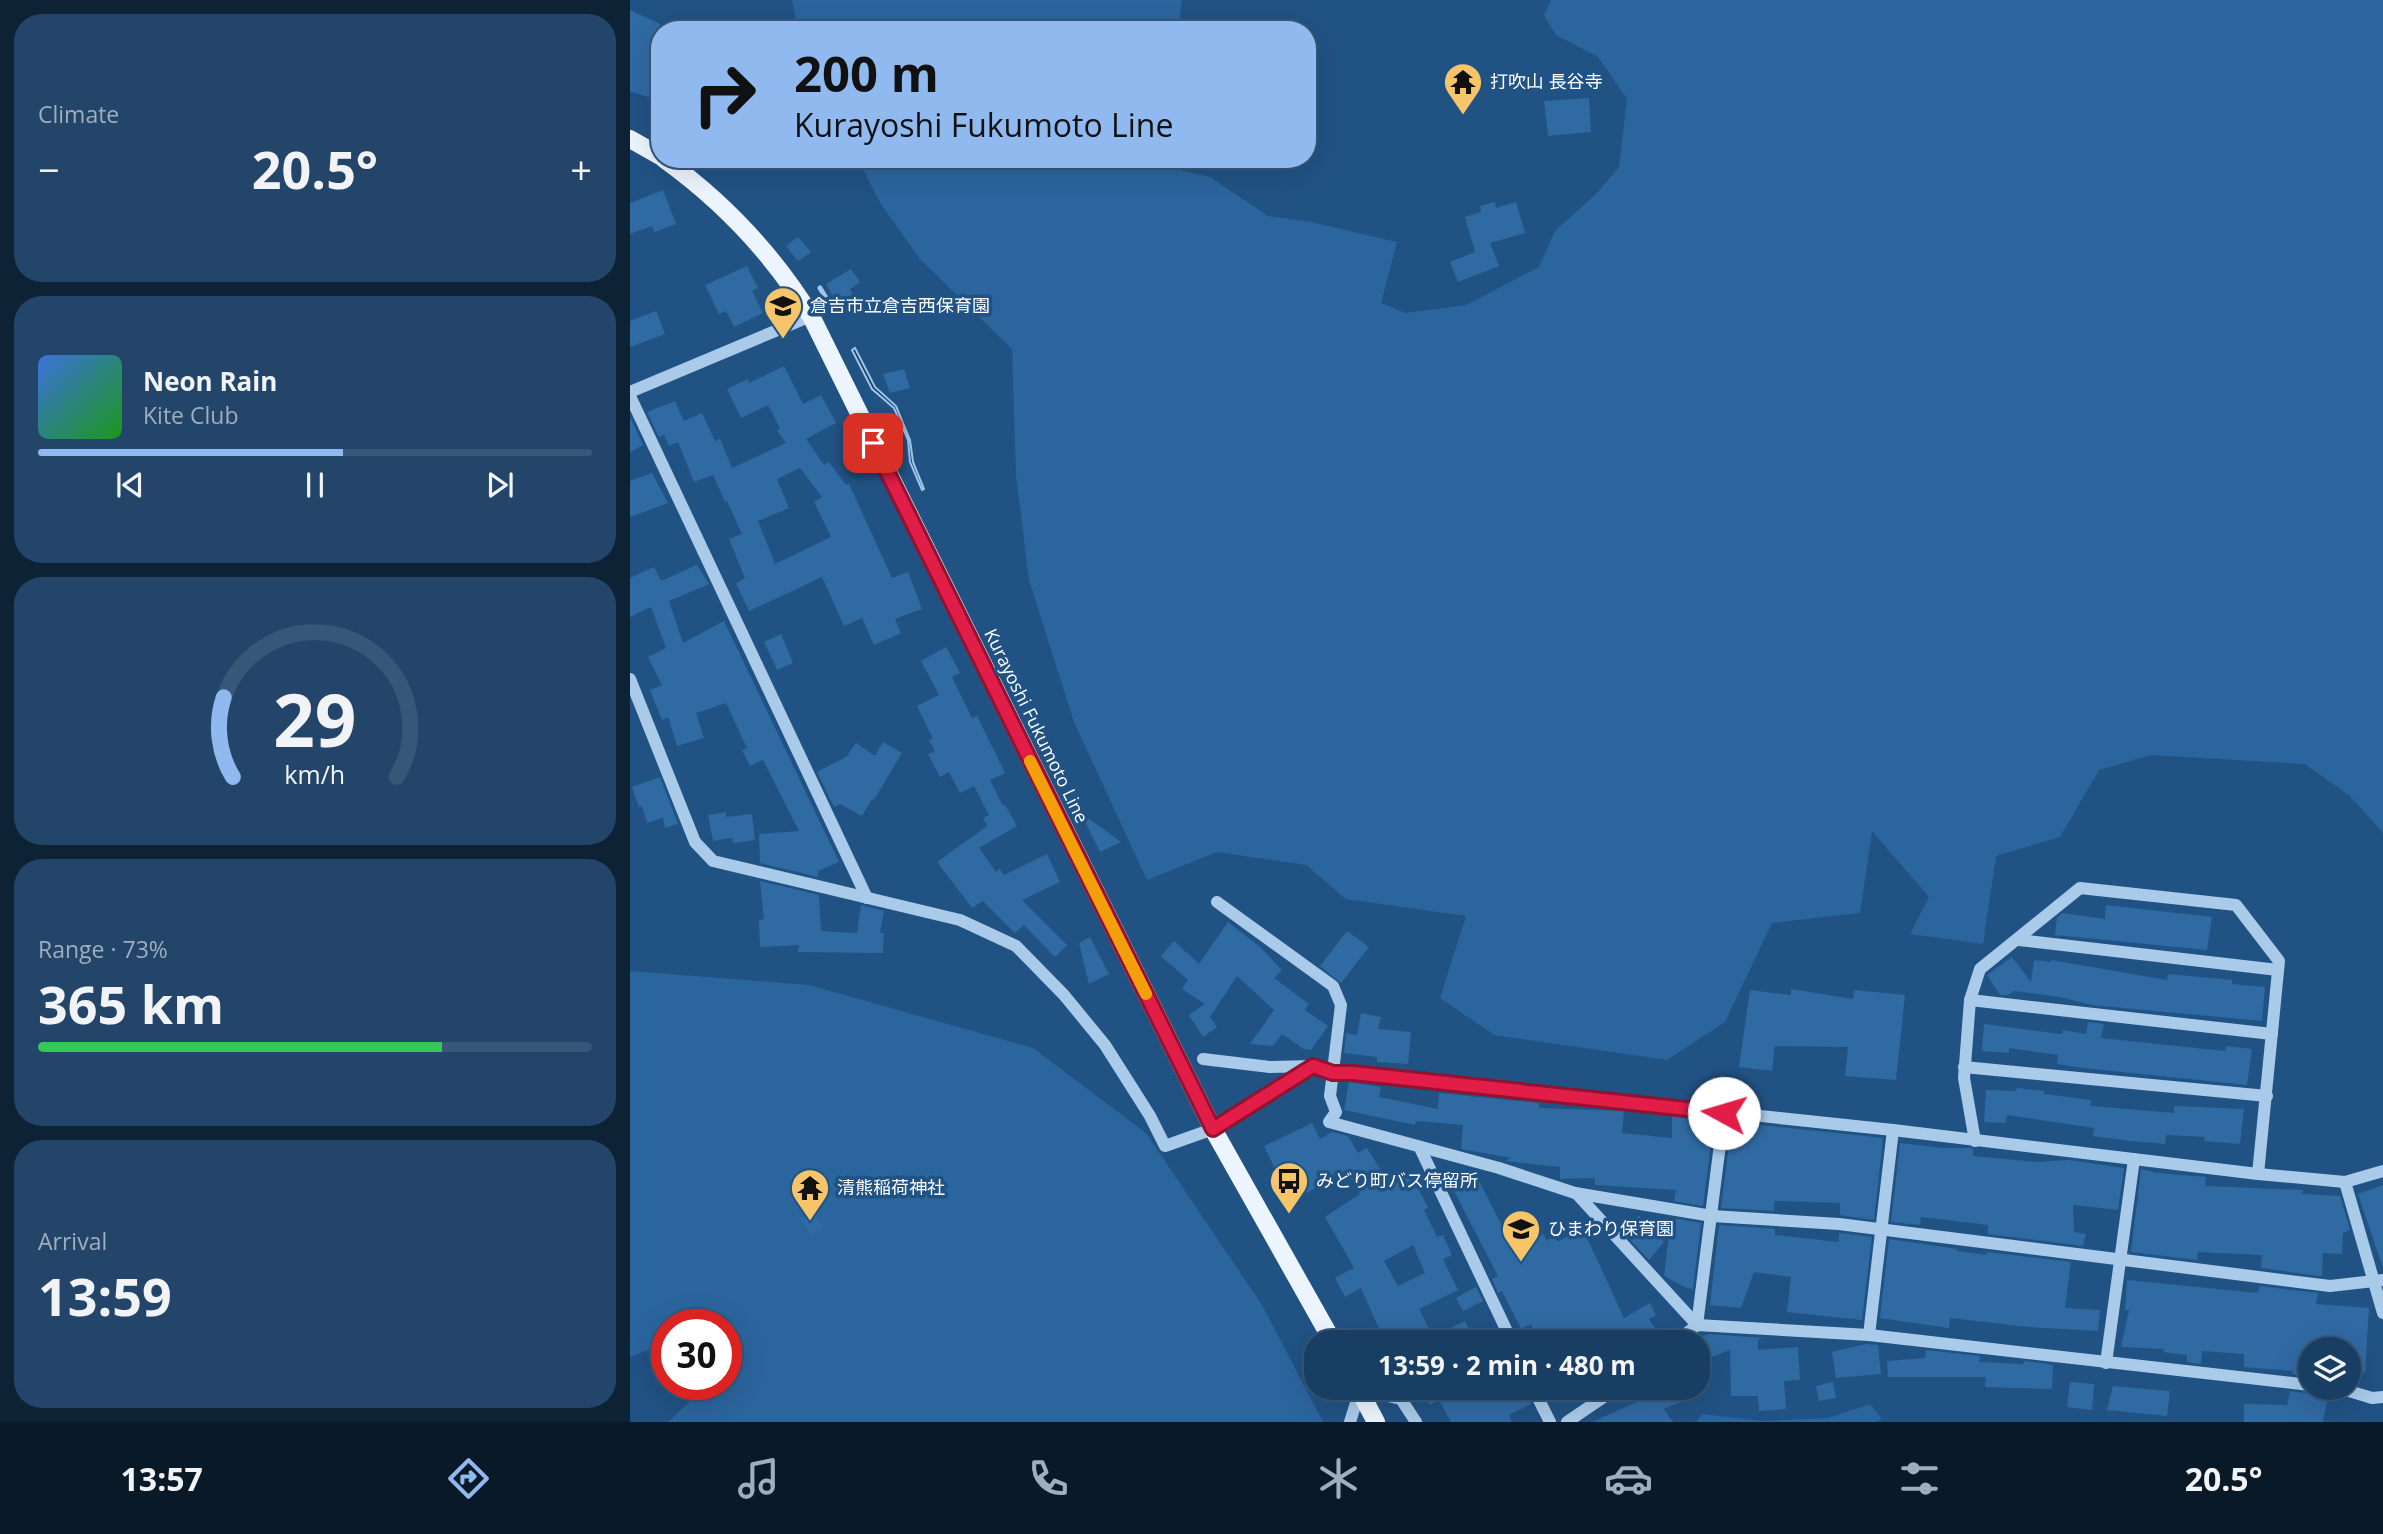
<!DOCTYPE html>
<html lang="en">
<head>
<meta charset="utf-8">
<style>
  :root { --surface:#193e63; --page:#224569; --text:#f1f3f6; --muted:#9faebe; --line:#375778; --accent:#90b9f0 }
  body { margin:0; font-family:"Open Sans","Noto Sans JP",sans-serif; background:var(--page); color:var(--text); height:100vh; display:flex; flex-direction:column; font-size:26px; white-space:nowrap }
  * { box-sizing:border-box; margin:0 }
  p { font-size:23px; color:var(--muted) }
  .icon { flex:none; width:38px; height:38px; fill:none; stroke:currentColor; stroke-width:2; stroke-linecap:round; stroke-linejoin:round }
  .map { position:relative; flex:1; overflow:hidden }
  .side { display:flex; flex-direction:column; gap:14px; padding:14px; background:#0e2236; width:630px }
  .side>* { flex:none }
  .hud { position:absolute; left:21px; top:21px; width:665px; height:147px; border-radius:28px; box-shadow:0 7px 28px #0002,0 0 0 2px var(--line); background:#90b9f0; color:#111; overflow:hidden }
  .fabs { position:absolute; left:1668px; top:1337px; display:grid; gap:14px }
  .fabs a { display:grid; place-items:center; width:63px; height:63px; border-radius:50%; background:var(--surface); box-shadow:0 7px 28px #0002,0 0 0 2px var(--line); font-size:35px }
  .speed { position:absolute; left:21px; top:1309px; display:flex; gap:14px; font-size:35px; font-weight:700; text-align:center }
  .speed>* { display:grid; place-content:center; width:91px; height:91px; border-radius:50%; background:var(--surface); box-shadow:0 7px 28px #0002,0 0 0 2px var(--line); line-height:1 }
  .speed .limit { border:10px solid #d22; background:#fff; color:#111 }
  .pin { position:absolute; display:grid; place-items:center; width:60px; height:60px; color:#fff; margin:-30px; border-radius:14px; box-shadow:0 4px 10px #0006 }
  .me { position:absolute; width:77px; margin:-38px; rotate:276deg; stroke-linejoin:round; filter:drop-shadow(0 0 5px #0008) }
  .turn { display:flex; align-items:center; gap:24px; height:147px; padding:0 28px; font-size:32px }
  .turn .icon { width:91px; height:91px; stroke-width:2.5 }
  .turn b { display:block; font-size:49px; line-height:60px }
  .big { font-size:52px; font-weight:700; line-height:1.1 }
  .side .widget { flex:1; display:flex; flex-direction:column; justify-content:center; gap:10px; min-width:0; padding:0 24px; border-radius:28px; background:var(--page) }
  .side .dial { align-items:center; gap:0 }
  .dial svg { height:182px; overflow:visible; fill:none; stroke:var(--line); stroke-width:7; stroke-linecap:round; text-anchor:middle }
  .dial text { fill:var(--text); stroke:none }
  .song { display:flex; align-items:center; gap:21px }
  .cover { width:84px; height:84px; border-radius:10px; background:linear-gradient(135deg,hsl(220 70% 55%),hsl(120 70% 35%)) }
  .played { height:7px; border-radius:4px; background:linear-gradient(90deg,var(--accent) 55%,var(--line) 55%) }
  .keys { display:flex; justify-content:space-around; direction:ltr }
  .heat { display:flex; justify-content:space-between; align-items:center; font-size:38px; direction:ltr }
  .charge { height:10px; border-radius:5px; background:linear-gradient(90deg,#34c759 73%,var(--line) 0) }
  .trip { position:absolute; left:674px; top:1330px; width:406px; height:70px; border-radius:28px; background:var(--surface); box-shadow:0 7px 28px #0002,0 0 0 2px var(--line); font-weight:700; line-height:70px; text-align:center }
  .menu { display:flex; height:112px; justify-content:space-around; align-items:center; background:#0a1928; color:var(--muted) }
  .menu .icon { width:49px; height:49px }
  .menu .current { color:var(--accent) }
  .menu b { font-size:32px; color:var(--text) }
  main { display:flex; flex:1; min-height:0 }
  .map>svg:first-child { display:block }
  .green { fill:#2b659d }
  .water { fill:#163c64; stroke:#9dc6ea; stroke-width:2 }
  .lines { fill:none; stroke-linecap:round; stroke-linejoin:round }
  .stream { stroke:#9dc6ea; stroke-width:5 }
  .building { fill:#306aa2; fill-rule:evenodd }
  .minor { stroke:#a9cae9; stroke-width:12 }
  .major { stroke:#ecf4fe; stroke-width:18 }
  .route-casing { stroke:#92132f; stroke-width:18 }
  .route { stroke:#e11d48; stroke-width:12 }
  .slow { stroke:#f59e0b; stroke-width:12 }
  .labels { text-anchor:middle; stroke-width:7; stroke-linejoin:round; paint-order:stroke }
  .poi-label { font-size:18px; fill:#fff; stroke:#215284; text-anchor:start }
  .street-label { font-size:18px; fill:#fff; stroke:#215284 }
</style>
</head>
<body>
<main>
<section class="side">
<div class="widget"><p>Climate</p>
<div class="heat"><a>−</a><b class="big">20.5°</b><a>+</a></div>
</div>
<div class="widget">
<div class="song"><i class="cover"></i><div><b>Neon Rain</b><p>Kite Club</p></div></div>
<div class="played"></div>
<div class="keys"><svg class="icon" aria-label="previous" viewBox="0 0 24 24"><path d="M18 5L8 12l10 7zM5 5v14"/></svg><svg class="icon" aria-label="pause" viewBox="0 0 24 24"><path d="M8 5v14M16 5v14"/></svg><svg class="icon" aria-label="next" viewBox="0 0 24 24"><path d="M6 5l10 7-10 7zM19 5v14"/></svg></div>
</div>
<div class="widget dial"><svg viewBox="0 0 100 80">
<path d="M14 69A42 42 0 1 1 86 69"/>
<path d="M14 69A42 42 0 0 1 10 34" stroke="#90b9f0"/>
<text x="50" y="56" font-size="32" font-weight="700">29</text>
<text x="50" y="72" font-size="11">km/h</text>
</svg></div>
<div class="widget"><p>Range · 73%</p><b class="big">365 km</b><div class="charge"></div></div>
<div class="widget"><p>Arrival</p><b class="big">13:59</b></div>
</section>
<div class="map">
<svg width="1753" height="1422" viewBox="0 0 1753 1422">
  <rect width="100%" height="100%" fill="#215284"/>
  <g class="green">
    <polygon points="162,0 552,0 548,30 168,30"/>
    <polygon points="921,0 1753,0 1753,833 1720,796 1675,764 1521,755 1469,770 1430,837 1366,856 1353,944 1280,934 1299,897 1242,831 1230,913 1142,923 1095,1022 1037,1060 864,1035 810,998 836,916 716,899 676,865 587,852 517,880 444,722 399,580 386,475 382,349 290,259 249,201 228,159 525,159 524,164 580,177 638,216 681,222 767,242 751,303 776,313 836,305 909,267 925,231 967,193 989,167 997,99 968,57 926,35 914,15"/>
    <polygon points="0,971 179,985 403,1048 516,1133 632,1305 693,1422 38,1422 78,1384 96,1384 96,1325 37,1325 37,1347 27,1347 0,1357"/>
    <polygon points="1240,1404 1252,1419 1245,1422 1066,1422 1072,1414 1132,1421 1198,1418"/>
  </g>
  <polygon class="water" points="225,348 245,387 266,406 280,440 283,462 294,489 292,490 280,462 278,440 264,408 242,389 222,350"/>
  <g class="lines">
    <polyline class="stream" points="190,288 205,313"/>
  </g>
  <g class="building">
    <polygon points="0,10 30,24 30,101 0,91"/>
    <polygon points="959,98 961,132 918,136 914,101"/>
    <polygon points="33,190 46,224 24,232 22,226 0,234 0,203"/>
    <polygon points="865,202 866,208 886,202 895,233 860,243 869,266 828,282 820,262 845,252 835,217 851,212 850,206"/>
    <polygon points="168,237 181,252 168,261 156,246"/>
    <polygon points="117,266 128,288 122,291 133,313 104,327 96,311 89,314 75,285"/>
    <polygon points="221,269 230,282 220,289 227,301 211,310 196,284"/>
    <polygon points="26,311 35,334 0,347 0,321"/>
    <path d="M154 366 173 404 191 395 206 423 176 439 194 465 199 462 216 485 219 484 262 578 278 572 292 609 265 619 271 633 244 645 232 618 214 626 192 577 119 611 106 583 115 578 99 539 112 534 97 501 95 502 83 475 64 482 48 442 39 446 34 435 29 437 17 412 45 401 54 421 72 413 85 441 90 439 102 468 156 443 147 431 150 428 138 405 111 418 97 389 118 379 119 383ZM170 468 192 497 184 502 201 537 145 564 128 521 159 508 147 479Z"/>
    <polygon points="274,369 280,388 260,393 253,374"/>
    <polygon points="1,419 13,445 0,452 0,420"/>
    <polygon points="22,473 38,503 0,517 0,481"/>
    <polygon points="67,565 79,584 39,601 53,643 94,621 209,862 188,871 188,877 130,863 129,834 169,831 133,760 120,766 112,750 117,748 96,703 66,713 74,738 47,746 38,717 32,720 20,690 32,685 18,657 36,648 21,607 0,617 0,578 24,567 31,581"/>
    <polygon points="151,634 163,663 147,670 134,642"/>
    <polygon points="316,647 330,673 322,677 342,718 347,716 375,773 360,780 373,806 375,805 387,826 349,848 366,872 370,869 374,875 417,854 430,882 392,900 437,945 425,957 394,925 385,933 353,901 342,908 307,862 357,826 353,818 359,815 344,786 330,793 319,772 310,777 298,754 305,751 299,740 303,739 287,706 309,695 291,661"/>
    <polygon points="253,742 272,753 244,800 242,799 232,816 210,804 204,807 187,772 216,757 226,743 245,756"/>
    <polygon points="30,777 48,824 35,828 33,818 17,823 12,806 9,807 2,787"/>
    <polygon points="96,812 96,817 122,814 125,840 103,843 102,838 83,841 78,815"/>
    <polygon points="450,812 491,842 470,852"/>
    <polygon points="130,881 189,895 191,931 227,933 231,905 254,911 250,933 254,933 253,953 168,952 169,945 130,947 129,920 134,919"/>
    <polygon points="1476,905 1582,917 1577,950 1425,935 1427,918 1432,913 1475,919"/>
    <polygon points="598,922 630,947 652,970 644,978 679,1004 675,1010 698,1026 681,1050 674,1049 652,1034 643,1046 620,1044 644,1010 607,976 580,1017 587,1027 573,1037 559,1015 575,1004 552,989 558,980 531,956 544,941 569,964"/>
    <polygon points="717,931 739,947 711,983 690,966"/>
    <polygon points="460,937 479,974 459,984 449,943"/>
    <polygon points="1382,957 1401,982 1404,960 1421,962 1421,960 1537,980 1538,974 1602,980 1602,984 1635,987 1632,1021 1461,1005 1430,997 1384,991 1378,995 1370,995 1357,975"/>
    <polygon points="1161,989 1223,999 1224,990 1275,995 1266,1080 1215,1076 1218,1047 1145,1046 1142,1071 1109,1067 1120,990 1161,995"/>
    <polygon points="731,1013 751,1017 748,1029 781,1032 778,1064 747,1062 747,1057 714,1053 716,1033 727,1035"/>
    <polygon points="1458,1022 1474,1024 1471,1038 1595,1051 1596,1046 1622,1049 1617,1085 1453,1068 1427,1064 1428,1055 1379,1048 1379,1053 1352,1051 1354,1024 1432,1034 1433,1030 1456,1034"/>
    <polygon points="719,1082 751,1087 749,1097 808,1109 809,1093 909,1103 909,1108 994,1111 992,1133 1042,1138 1042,1116 1084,1120 1073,1206 1044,1201 1046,1190 965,1185 965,1178 930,1179 930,1167 875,1161 881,1158 831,1149 833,1125 786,1121 785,1125 714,1110"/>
    <polygon points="1387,1088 1414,1091 1414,1094 1461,1100 1461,1106 1544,1113 1544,1106 1614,1109 1610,1144 1574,1141 1575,1137 1536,1135 1535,1144 1501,1141 1463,1136 1464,1128 1377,1115 1376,1123 1354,1122 1356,1090 1386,1091"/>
    <polygon points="1102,1122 1253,1138 1244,1220 1210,1215 1210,1203 1144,1201 1144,1211 1091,1208"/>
    <path d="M682 1123 690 1139 702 1132 718 1136 728 1153 737 1148 758 1182 780 1171 798 1208 794 1210 807 1237 813 1235 822 1255 813 1259 828 1290 789 1309 803 1337 835 1321 841 1333 824 1342H755L731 1288 715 1297 705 1278 724 1268 695 1217 730 1194 716 1170 677 1193 660 1164 646 1171 634 1146ZM783 1245 795 1273 768 1286 754 1261Z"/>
    <polygon points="1270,1143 1313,1148 1340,1148 1343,1149 1343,1156 1406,1162 1438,1160 1494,1168 1488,1210 1443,1205 1444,1232 1456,1234 1453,1246 1358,1234 1358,1225 1291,1217 1290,1225 1261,1222"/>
    <polygon points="1511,1169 1527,1173 1576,1177 1575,1186 1673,1190 1672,1194 1710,1196 1720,1230 1713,1233 1712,1254 1693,1253 1692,1275 1689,1276 1631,1268 1632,1255 1568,1252 1567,1260 1501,1252"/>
    <polygon points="847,1177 881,1243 891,1238 896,1245 913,1234 917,1241 924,1236 928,1242 952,1227 994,1318 1020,1303 1026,1315 1019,1319 1034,1342 908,1342 901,1324 891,1329 872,1291 868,1293 862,1279 868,1276 824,1191"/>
    <polygon points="1753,1185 1753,1265 1752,1265 1728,1194"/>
    <polygon points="183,1211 194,1227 181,1236 170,1219"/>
    <polygon points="1009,1216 1034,1242 1019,1260 991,1230"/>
    <polygon points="1041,1218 1071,1223 1063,1289 1056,1288 1034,1276"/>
    <polygon points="1089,1225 1145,1229 1145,1235 1209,1242 1209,1233 1242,1237 1232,1320 1157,1312 1161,1277 1124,1272 1111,1308 1080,1305"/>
    <polygon points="1259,1239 1327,1249 1327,1251 1357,1255 1357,1252 1441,1262 1435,1308 1470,1310 1468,1331 1398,1327 1320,1318 1319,1328 1250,1318"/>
    <polygon points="1497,1280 1627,1293 1630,1286 1688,1293 1686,1304 1739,1308 1735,1373 1718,1371 1718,1349 1680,1349 1680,1376 1662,1374 1663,1371 1614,1367 1614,1354 1572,1351 1571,1364 1557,1362 1557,1355 1533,1352 1534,1349 1491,1347 1499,1310 1495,1310"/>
    <polygon points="846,1287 853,1301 833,1311 826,1298"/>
    <polygon points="1078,1334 1133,1338 1128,1340 1128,1350 1168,1347 1170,1380 1154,1381 1156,1409 1129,1411 1128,1396 1101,1396 1100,1350 1068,1362 1068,1338"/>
    <polygon points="1236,1344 1248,1345 1251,1374 1206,1378 1202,1352"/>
    <polygon points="1296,1350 1350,1356 1349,1362 1393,1364 1394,1361 1423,1365 1422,1389 1355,1387 1356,1377 1258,1377 1257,1361 1295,1358"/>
    <polygon points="1203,1382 1206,1398 1189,1401 1186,1386"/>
    <polygon points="1440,1382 1464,1384 1462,1410 1437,1407"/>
    <polygon points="1483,1386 1540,1391 1537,1416 1477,1410"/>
    <polygon points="791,1388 894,1388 901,1404 879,1415 882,1422 821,1422 809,1400 800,1405"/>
    <polygon points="1029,1388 1051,1388 1056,1400 1034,1409 1043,1422 962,1422 1030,1392"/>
    <polygon points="1660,1391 1698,1396 1693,1422 1614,1422 1614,1404 1657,1405"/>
  </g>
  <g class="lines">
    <g class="minor">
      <polyline points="0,392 181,316"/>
      <polyline points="0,396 237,898"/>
      <polyline points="0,679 65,842 83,861 330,920 386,946 434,995 475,1045 520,1116 535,1146 583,1129 683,1066 703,1073 723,1073 1263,1130 1628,1174 1715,1182 1753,1171"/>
      <polyline points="587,902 703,986 711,1005 700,1096 706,1112 699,1122 869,1168 945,1193 1082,1216 1209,1224 1700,1286 1753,1280"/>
      <polyline points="1389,940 1648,970"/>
      <polyline points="1340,1000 1642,1034"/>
      <polyline points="573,1059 640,1067 683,1066"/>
      <polyline points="1334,1067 1637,1096"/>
      <polyline points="1345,1141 1334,1078 1340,1000 1350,969 1450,888 1606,905 1649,961 1628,1174"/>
      <polyline points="790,1148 882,1342"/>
      <polyline points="1715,1182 1753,1313"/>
      <polyline points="946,1193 1067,1325 1239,1335 1680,1385"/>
      <polyline points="1239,1335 1263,1130"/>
      <polyline points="1046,1342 1067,1325 1094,1113"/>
      <polyline points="1476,1363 1504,1159"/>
      <polyline points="903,1388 920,1422"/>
      <polyline points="1709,1388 1742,1398 1753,1397"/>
      <polyline points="720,1422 730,1390 771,1399 786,1422"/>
      <polyline points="937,1422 987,1388"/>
    </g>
    <g class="major">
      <polyline points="0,139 30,156"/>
      <path d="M34 159C95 203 142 253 181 316L583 1129 703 1342"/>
      <polyline points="728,1388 746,1422"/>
    </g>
  </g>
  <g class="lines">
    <g class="route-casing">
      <polyline id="route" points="243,443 583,1129 683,1066 703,1073 723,1073 1094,1113"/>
    </g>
    <use href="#route" class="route"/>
    <polyline class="slow" points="400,761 516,994"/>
  </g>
  <defs>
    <g id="temple-pin" transform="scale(2.0125)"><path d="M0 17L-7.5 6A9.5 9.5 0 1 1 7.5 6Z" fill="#f6c56a" stroke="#215284"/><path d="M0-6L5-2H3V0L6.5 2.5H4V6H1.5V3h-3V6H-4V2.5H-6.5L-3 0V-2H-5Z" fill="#111"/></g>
    <g id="school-pin" transform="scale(2.0125)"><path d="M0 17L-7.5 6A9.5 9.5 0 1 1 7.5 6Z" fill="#f6c56a" stroke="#215284"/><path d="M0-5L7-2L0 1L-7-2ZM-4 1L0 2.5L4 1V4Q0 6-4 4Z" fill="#111"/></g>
    <g id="bus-pin" transform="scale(2.0125)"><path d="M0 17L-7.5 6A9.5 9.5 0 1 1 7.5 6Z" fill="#f6c56a" stroke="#215284"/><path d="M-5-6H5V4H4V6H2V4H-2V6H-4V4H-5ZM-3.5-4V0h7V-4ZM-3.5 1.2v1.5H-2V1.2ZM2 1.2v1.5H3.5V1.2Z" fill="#111"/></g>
  </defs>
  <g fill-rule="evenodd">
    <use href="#temple-pin" x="833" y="82"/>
    <use href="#school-pin" x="153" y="306"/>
    <use href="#bus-pin" x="659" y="1181"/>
    <use href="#temple-pin" x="180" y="1188"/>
    <use href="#school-pin" x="891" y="1229"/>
  </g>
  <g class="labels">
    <g class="poi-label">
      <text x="860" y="88">打吹山 長谷寺</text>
      <text x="180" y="312">倉吉市立倉吉西保育園</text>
      <text x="686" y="1187">みどり町バス停留所</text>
      <text x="207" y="1194">清熊稲荷神社</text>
      <text x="918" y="1235">ひまわり保育園</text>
    </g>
    <g class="street-label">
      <text transform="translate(406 726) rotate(64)" y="6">Kurayoshi Fukumoto Line</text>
    </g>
  </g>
</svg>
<div class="fabs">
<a><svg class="icon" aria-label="layers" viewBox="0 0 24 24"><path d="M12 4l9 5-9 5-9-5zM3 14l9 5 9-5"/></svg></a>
</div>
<div class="speed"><div class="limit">30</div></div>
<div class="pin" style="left:243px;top:443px;background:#d93025"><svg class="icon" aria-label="arrive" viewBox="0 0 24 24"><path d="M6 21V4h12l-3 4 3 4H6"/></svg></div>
<svg class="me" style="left:1094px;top:1113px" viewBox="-20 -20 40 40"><circle r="19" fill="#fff"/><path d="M0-13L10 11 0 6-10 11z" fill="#e11d48"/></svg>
<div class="trip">13:59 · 2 min · 480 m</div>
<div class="hud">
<div class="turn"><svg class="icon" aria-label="right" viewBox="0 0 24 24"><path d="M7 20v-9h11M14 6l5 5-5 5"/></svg><div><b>200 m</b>Kurayoshi Fukumoto Line</div></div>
</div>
</div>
</main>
<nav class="menu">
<b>13:57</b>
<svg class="icon current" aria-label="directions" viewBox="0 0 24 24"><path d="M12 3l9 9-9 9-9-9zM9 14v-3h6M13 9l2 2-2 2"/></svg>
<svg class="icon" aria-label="music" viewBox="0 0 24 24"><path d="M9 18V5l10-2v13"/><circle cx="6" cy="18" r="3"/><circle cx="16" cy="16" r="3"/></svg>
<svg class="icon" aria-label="phone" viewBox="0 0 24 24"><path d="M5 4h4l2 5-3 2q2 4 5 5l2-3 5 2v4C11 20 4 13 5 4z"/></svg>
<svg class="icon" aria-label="climate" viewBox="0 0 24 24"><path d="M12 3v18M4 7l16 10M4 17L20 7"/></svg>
<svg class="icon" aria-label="car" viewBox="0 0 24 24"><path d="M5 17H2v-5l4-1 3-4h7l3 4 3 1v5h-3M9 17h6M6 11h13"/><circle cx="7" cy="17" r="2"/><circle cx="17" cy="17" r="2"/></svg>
<svg class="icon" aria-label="filters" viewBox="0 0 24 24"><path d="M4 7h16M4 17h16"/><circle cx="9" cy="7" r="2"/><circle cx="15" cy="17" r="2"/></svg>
<b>20.5°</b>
</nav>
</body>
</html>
